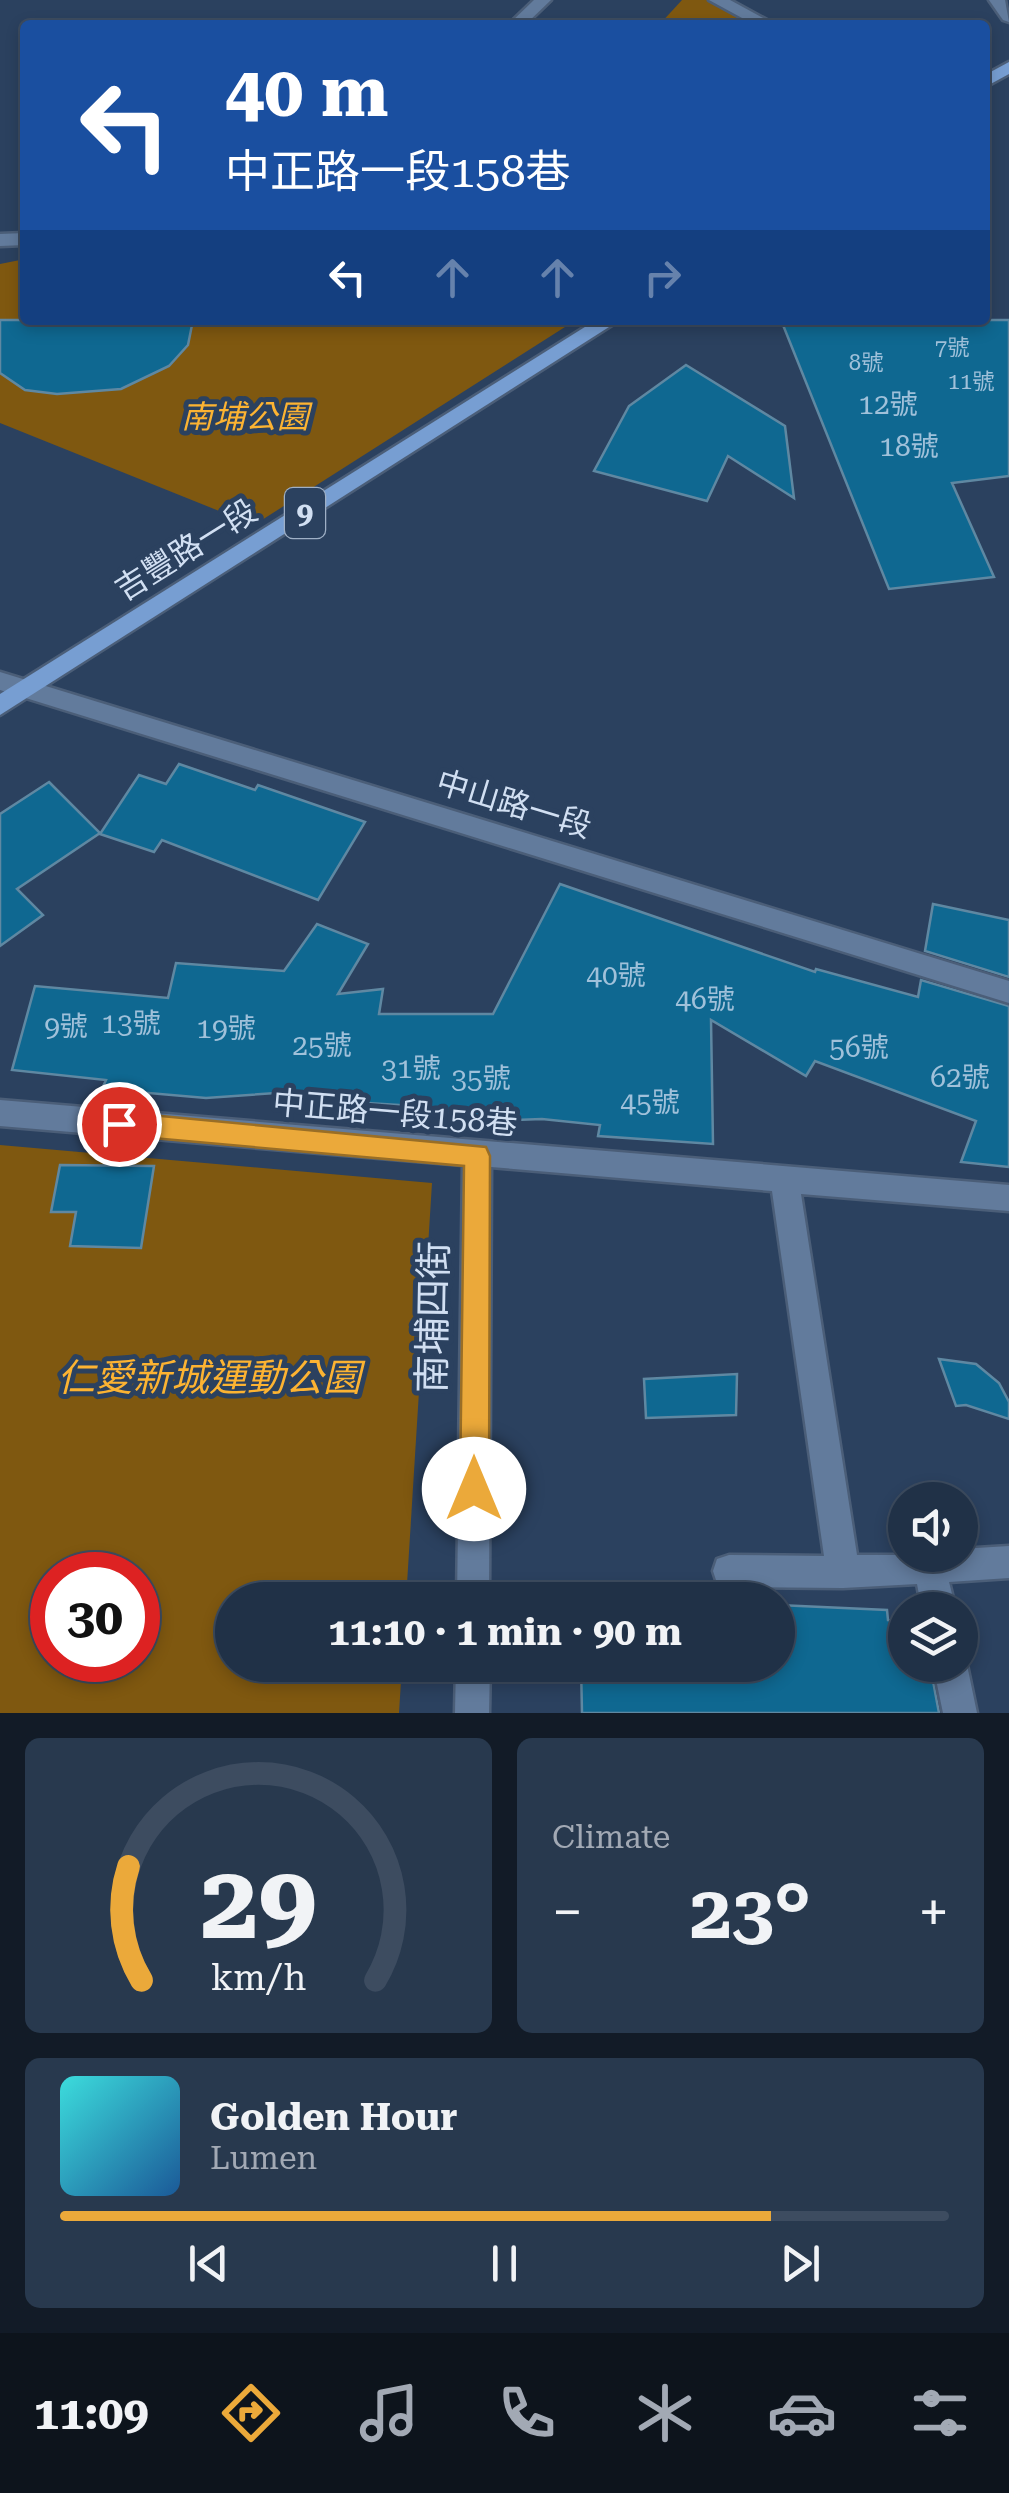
<!DOCTYPE html>
<html lang="en">
<head>
<meta charset="utf-8">
<style>
  :root { --surface:#203147; --page:#28394e; --text:#f1f3f6; --muted:#a2a9b4; --line:#3d4c60; --accent:#eba93a }
  body { margin:0; font-family:"Roboto Serif","Noto Sans TC",serif; background:var(--page); color:var(--text); height:100vh; display:flex; flex-direction:column; font-size:38px; white-space:nowrap }
  * { box-sizing:border-box; margin:0 }
  p { font-size:32px; color:var(--muted) }
  .icon { flex:none; width:55px; height:55px; fill:none; stroke:currentColor; stroke-width:2; stroke-linecap:round; stroke-linejoin:round }
  .map { position:relative; height:1713px; overflow:hidden }
  .drawer { display:flex; flex-direction:column; gap:25px; padding:25px; background:#121b27; flex:1 }
  .drawer>* { flex:none }
  .hud { position:absolute; left:20px; top:20px; width:970px; height:305px; border-radius:10px; box-shadow:0 5px 15px #0003,0 0 0 2px var(--line); background:#1a4fa0; color:#fff; overflow:hidden }
  .tools { position:absolute; left:888px; top:1482px; display:grid; gap:20px }
  .tools a { display:grid; place-items:center; width:90px; height:90px; border-radius:50%; background:var(--surface); box-shadow:0 5px 15px #0003,0 0 0 2px var(--line); font-size:50px }
  .speed { position:absolute; left:30px; top:1552px; display:flex; gap:20px; font-size:50px; font-weight:700; text-align:center }
  .speed>* { display:grid; place-content:center; width:130px; height:130px; border-radius:50%; background:var(--surface); box-shadow:0 5px 15px #0003,0 0 0 2px var(--line); line-height:1 }
  .speed .limit { border:15px solid #d22; background:#fff; color:#111 }
  .pin { position:absolute; display:grid; place-items:center; width:85px; height:85px; color:#fff; margin:-42px; border:5px solid #fff; border-radius:50%; box-shadow:0 2px 10px #0007 }
  .me { position:absolute; width:110px; margin:-55px; rotate:0deg; stroke-linejoin:round; filter:drop-shadow(0 0 8px #0008) }
  .turn { display:flex; align-items:center; gap:35px; height:210px; padding:0 40px; font-size:45px }
  .turn .icon { width:130px; height:130px; stroke-width:2.5 }
  .turn b { display:block; font-size:70px; line-height:85px }
  .lanes { display:flex; align-items:center; height:95px; padding:0 40px; background:#0003; justify-content:center; gap:50px; direction:ltr }
  .lanes .off { opacity:.35 }
  .big { font-size:75px; font-weight:700; line-height:1.1 }
  .drawer .widget { flex:1; display:flex; flex-direction:column; justify-content:center; gap:15px; min-width:0; padding:0 35px; border-radius:15px; background:var(--page) }
  .drawer .dial { align-items:center; gap:0 }
  .dial svg { height:260px; overflow:visible; fill:none; stroke:var(--line); stroke-width:7; stroke-linecap:round; text-anchor:middle }
  .dial text { fill:var(--text); stroke:none }
  .song { display:flex; align-items:center; gap:30px }
  .cover { width:120px; height:120px; border-radius:15px; background:linear-gradient(135deg,hsl(180 70% 55%),hsl(210 70% 35%)) }
  .played { height:10px; border-radius:5px; background:linear-gradient(90deg,var(--accent) 80%,var(--line) 80%) }
  .keys { display:flex; justify-content:space-around; direction:ltr }
  .heat { display:flex; justify-content:space-between; align-items:center; font-size:55px; direction:ltr }
  .drawer .tiles { flex:1; display:grid; gap:25px; grid-template-columns:1fr 1fr }
  .widget:last-child { grid-column:span 2 }
  .trip { position:absolute; left:215px; top:1582px; width:580px; height:100px; border-radius:50px; background:var(--surface); box-shadow:0 5px 15px #0003,0 0 0 2px var(--line); font-weight:700; line-height:100px; text-align:center }
  .tabs { display:flex; height:160px; justify-content:space-around; align-items:center; background:#0d141c; color:var(--muted) }
  .tabs .icon { width:70px; height:70px }
  .tabs .selected { color:var(--accent) }
  .tabs b { font-size:45px; color:var(--text) }
  .map>svg:first-child { display:block }
  .green { fill:#7f5810; fill-rule:evenodd }
  .building { fill:#0f6891; stroke:#5f88a2; stroke-width:2.5 }
  .lines { fill:none; stroke-linecap:round; stroke-linejoin:round }
  .minor-casing { stroke:#4b5e78; stroke-width:5 }
  .major-casing { stroke:#4b5e78; stroke-width:5 }
  .minor { fill:#627b9c; fill-rule:evenodd }
  .major { fill:#779ed2; fill-rule:evenodd }
  .route { fill:#eba93a; stroke:#996e26; stroke-width:2.5 }
  .labels { text-anchor:middle; stroke-width:10; stroke-linejoin:round; paint-order:stroke }
  .far-number-label { font-size:22px; fill:#a0c1da }
  .number-label { font-size:28px; fill:#a0c1da }
  .shield { fill:#2b415f; stroke:#9fb0c6; stroke-width:2.5 }
  .shield-label { font-size:30px; font-weight:bold; fill:#d1dff2 }
  .park-label { font-size:32px; font-style:italic; fill:#fcb332; stroke:#2b415f }
  .street-label { font-size:32px; fill:#d1dff2; stroke:#2b415f }
  .near-street-label { font-size:38px; fill:#d1dff2; stroke:#2b415f }
  .near-park-label { font-size:38px; font-style:italic; fill:#fcb332; stroke:#2b415f }
</style>
</head>
<body>
<div class="map">
<svg width="1009" height="1713" viewBox="0 0 1009 1713">
  <rect width="100%" height="100%" fill="#2b415f"/>
  <g class="green">
    <polygon points="682,0 719,0 772,25 659,25"/>
    <polygon points="25,259 25,320 576,320 254,525 0,423 0,264"/>
    <path d="M0 1145 432 1183 406 1600H232V1665H402L399 1713H0ZM52 1575H138V1660H52Z"/>
  </g>
  <g class="building">
    <polygon points="0,320 193,320 188,345 169,366 121,389 57,394 25,390 0,373"/>
    <polygon points="781,320 1009,320 1009,476 952,483 994,577 889,589"/>
    <polygon points="686,365 785,426 794,498 728,456 707,501 594,471 629,406"/>
    <polygon points="179,764 255,790 258,785 365,822 318,900 162,840 154,852 100,834 139,775 166,784"/>
    <polygon points="49,782 100,833 17,889 43,915 0,946 0,814"/>
    <polygon points="560,884 815,972 816,969 918,997 921,980 1009,1006 1009,1167 961,1162 976,1121 815,1061 806,1076 711,1020 713,1144 598,1136 600,1125 542,1119 489,1121 399,1105 303,1099 305,1091 206,1098 102,1089 106,1080 12,1070 35,986 168,998 176,963 284,971 317,924 368,944 338,994 383,989 379,1014 493,1014"/>
    <polygon points="933,904 1009,920 1009,977 925,951"/>
    <polygon points="60,1165 154,1166 141,1248 70,1246 76,1212 51,1212"/>
    <polygon points="939,1359 976,1364 999,1383 1009,1402 1009,1419 966,1405 956,1406"/>
    <polygon points="737,1374 736,1415 646,1418 644,1379"/>
    <polygon points="778,1605 887,1610 888,1620 905,1621 905,1665 930,1665 939,1713 582,1713 581,1665 778,1665"/>
  </g>
  <g class="lines">
    <g class="minor-casing">
      <g id="minor">
        <polygon points="534,0 551,0 525,25 508,25"/>
        <polygon points="709,0 730,0 776,25 755,25"/>
        <polygon points="989,0 1005,0 1009,22 1003,20"/>
        <polygon points="25,233 25,245 0,246 0,234"/>
        <polygon points="0,672 1009,981 1009,1003 0,690"/>
        <polygon points="0,1100 1009,1185 1009,1211 801,1194 857,1555 960,1555 960,1549 1009,1546 1009,1578 949,1582 956,1610 922,1610 917,1584 843,1588 729,1587 717,1583 713,1571 717,1559 729,1555 824,1556 772,1191 491,1167 489,1600 457,1600 463,1165 0,1126"/>
        <polygon points="960,1652 967,1665 977,1713 943,1713 933,1665 960,1665"/>
        <polygon points="456,1665 490,1665 489,1713 455,1713"/>
      </g>
    </g>
    <g class="major-casing">
      <g id="major">
        <polygon points="1009,62 1009,74 985,87 985,75"/>
        <polygon points="596,320 620,320 0,715 0,694"/>
      </g>
    </g>
    <use href="#minor" class="minor"/>
    <use href="#major" class="major"/>
  </g>
  <polygon class="route" points="119,1112 486,1147 490,1156 489,1489 484,1499 474,1503 464,1499 460,1489 464,1166 119,1135 110,1132 107,1124 110,1115"/>
  <g class="labels">
    <g class="far-number-label">
      <text x="952" y="355">7號</text>
      <text x="866" y="370">8號</text>
      <text x="971" y="389">11號</text>
    </g>
    <g class="number-label">
      <text x="888" y="414">12號</text>
      <text x="909" y="456">18號</text>
      <text x="616" y="985">40號</text>
      <text x="705" y="1009">46號</text>
      <text x="131" y="1033">13號</text>
      <text x="66" y="1036">9號</text>
      <text x="226" y="1038">19號</text>
      <text x="322" y="1055">25號</text>
      <text x="859" y="1057">56號</text>
      <text x="411" y="1078">31號</text>
      <text x="960" y="1087">62號</text>
      <text x="481" y="1088">35號</text>
      <text x="650" y="1112">45號</text>
    </g>
    <rect class="shield" x="285" y="488" width="40" height="50" rx="8"/>
    <g class="shield-label">
      <text x="305" y="523">9</text>
    </g>
    <g class="park-label">
      <text x="245" y="428">南埔公園</text>
    </g>
    <g class="street-label">
      <text transform="translate(186 550) rotate(-32)" y="11">吉豐路一段</text>
      <text transform="translate(514 804) rotate(17)" y="11">中山路一段</text>
      <text transform="translate(395 1113) rotate(5)" y="11">中正路一段158巷</text>
    </g>
    <g class="near-street-label">
      <text transform="translate(433 1317) rotate(-89)" y="13">南埔四街</text>
    </g>
    <g class="near-park-label">
      <text x="209" y="1391">仁愛新城運動公園</text>
    </g>
  </g>
</svg>
<div class="tools">
<a><svg class="icon" aria-label="sound" viewBox="0 0 24 24"><path d="M4 9h4l5-4v14l-5-4H4zM17 9q2 3 0 6"/></svg></a>
<a><svg class="icon" aria-label="layers" viewBox="0 0 24 24"><path d="M12 4l9 5-9 5-9-5zM3 14l9 5 9-5"/></svg></a>
</div>
<div class="speed"><div class="limit">30</div></div>
<div class="pin" style="left:119px;top:1124px;background:#d93025"><svg class="icon" aria-label="arrive" viewBox="0 0 24 24"><path d="M6 21V4h12l-3 4 3 4H6"/></svg></div>
<svg class="me" style="left:474px;top:1489px" viewBox="-20 -20 40 40"><circle r="19" fill="#fff"/><path d="M0-13L10 11 0 6-10 11z" fill="#eba93a"/></svg>
<div class="trip">11:10 · 1 min · 90 m</div>
<div class="hud">
<div class="turn"><svg class="icon" aria-label="left" viewBox="0 0 24 24"><path d="M17 20v-9H6M10 6l-5 5 5 5"/></svg><div><b>40 m</b>中正路一段158巷</div></div>
<div class="lanes"><svg class="icon" aria-label="left" viewBox="0 0 24 24"><path d="M17 20v-9H6M10 6l-5 5 5 5"/></svg><svg class="icon off" aria-label="ahead" viewBox="0 0 24 24"><path d="M12 20V5M6 11l6-6 6 6"/></svg><svg class="icon off" aria-label="ahead" viewBox="0 0 24 24"><path d="M12 20V5M6 11l6-6 6 6"/></svg><svg class="icon off" aria-label="right" viewBox="0 0 24 24"><path d="M7 20v-9h11M14 6l5 5-5 5"/></svg></div>
</div>
</div>
<section class="drawer">
<div class="tiles">
<div class="widget dial"><svg viewBox="0 0 100 80">
<path d="M14 69A42 42 0 1 1 86 69"/>
<path d="M14 69A42 42 0 0 1 10 34" stroke="#eba93a"/>
<text x="50" y="56" font-size="32" font-weight="700">29</text>
<text x="50" y="72" font-size="11">km/h</text>
</svg></div>
<div class="widget"><p>Climate</p>
<div class="heat"><a>−</a><b class="big">23°</b><a>+</a></div>
</div>
<div class="widget">
<div class="song"><i class="cover"></i><div><b>Golden Hour</b><p>Lumen</p></div></div>
<div class="played"></div>
<div class="keys"><svg class="icon" aria-label="previous" viewBox="0 0 24 24"><path d="M18 5L8 12l10 7zM5 5v14"/></svg><svg class="icon" aria-label="pause" viewBox="0 0 24 24"><path d="M8 5v14M16 5v14"/></svg><svg class="icon" aria-label="next" viewBox="0 0 24 24"><path d="M6 5l10 7-10 7zM19 5v14"/></svg></div>
</div>
</div>
</section>
<nav class="tabs">
<b>11:09</b>
<svg class="icon selected" aria-label="directions" viewBox="0 0 24 24"><path d="M12 3l9 9-9 9-9-9zM9 14v-3h6M13 9l2 2-2 2"/></svg>
<svg class="icon" aria-label="music" viewBox="0 0 24 24"><path d="M9 18V5l10-2v13"/><circle cx="6" cy="18" r="3"/><circle cx="16" cy="16" r="3"/></svg>
<svg class="icon" aria-label="phone" viewBox="0 0 24 24"><path d="M5 4h4l2 5-3 2q2 4 5 5l2-3 5 2v4C11 20 4 13 5 4z"/></svg>
<svg class="icon" aria-label="climate" viewBox="0 0 24 24"><path d="M12 3v18M4 7l16 10M4 17L20 7"/></svg>
<svg class="icon" aria-label="car" viewBox="0 0 24 24"><path d="M5 17H2v-5l4-1 3-4h7l3 4 3 1v5h-3M9 17h6M6 11h13"/><circle cx="7" cy="17" r="2"/><circle cx="17" cy="17" r="2"/></svg>
<svg class="icon" aria-label="filters" viewBox="0 0 24 24"><path d="M4 7h16M4 17h16"/><circle cx="9" cy="7" r="2"/><circle cx="15" cy="17" r="2"/></svg>
</nav>
</body>
</html>
